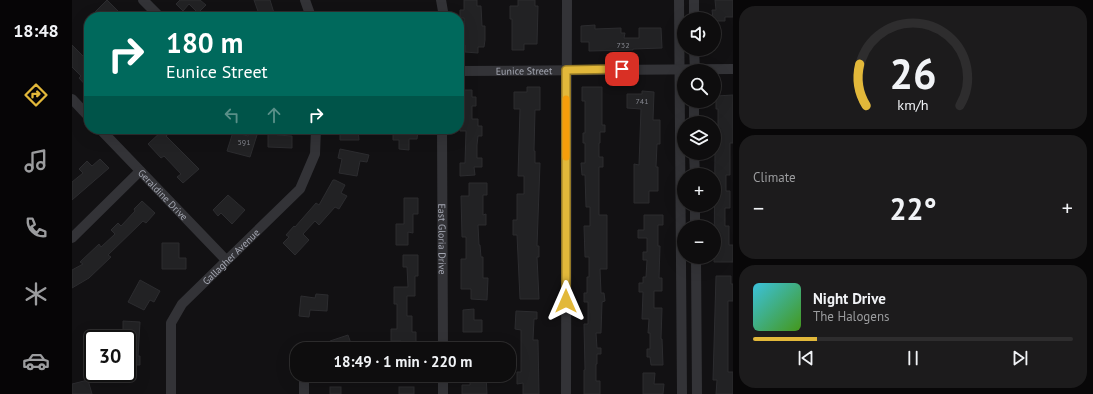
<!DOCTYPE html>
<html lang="en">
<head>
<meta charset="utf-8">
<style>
  :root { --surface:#0e0d0e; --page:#1c1b1c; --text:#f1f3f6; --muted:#9b9c9e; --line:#2e2d2e; --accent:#e2b83a }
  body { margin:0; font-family:"PT Sans",sans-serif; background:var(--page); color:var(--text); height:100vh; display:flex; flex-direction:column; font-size:15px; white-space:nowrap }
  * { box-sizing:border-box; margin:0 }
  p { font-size:13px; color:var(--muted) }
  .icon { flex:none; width:22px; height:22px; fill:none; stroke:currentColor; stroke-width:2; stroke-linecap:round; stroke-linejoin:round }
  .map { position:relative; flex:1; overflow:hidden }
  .drawer { display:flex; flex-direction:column; gap:6px; padding:6px; background:#080708; width:360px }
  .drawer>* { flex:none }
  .guide { position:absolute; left:12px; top:12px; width:380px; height:122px; border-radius:16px; box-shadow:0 4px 16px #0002,0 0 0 1px var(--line); background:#00695c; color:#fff; overflow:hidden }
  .fabs { position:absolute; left:605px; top:12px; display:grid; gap:8px }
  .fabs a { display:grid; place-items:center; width:44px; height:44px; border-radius:50%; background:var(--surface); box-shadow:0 4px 16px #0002,0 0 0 1px var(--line); font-size:20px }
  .speed { position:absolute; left:12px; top:330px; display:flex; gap:8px; font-size:20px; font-weight:700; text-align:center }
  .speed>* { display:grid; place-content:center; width:52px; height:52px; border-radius:50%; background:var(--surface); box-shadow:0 4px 16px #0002,0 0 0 1px var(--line); line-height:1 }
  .speed .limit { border:2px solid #111; border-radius:6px; background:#fff; color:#111 }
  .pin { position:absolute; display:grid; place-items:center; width:34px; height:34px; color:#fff; margin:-17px; border-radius:8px; box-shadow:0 2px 6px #0006 }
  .me { position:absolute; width:44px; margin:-22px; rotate:0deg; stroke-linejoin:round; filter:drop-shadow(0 0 3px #0008) }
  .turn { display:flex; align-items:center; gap:14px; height:84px; padding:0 16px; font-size:18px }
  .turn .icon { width:52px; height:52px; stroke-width:2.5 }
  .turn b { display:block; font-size:28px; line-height:34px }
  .lanes { display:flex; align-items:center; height:38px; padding:0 16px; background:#0003; justify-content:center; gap:20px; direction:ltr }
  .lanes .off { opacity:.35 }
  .big { font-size:30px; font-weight:600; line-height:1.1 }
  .drawer .widget { flex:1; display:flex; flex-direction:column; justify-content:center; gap:6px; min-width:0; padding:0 14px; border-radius:16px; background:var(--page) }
  .drawer .dial { align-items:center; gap:0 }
  .dial svg { height:104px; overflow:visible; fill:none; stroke:var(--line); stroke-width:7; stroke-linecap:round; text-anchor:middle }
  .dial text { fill:var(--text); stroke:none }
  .song { display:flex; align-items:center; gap:12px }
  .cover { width:48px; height:48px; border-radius:6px; background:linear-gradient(135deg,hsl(190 70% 55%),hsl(100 70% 35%)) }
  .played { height:4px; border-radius:2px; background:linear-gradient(90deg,var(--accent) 20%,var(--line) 20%) }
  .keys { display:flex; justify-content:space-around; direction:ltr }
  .heat { display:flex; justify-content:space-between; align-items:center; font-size:22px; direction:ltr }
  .trip { position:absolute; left:218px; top:342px; width:226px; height:40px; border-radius:16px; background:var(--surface); box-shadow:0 4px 16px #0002,0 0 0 1px var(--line); font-weight:600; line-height:40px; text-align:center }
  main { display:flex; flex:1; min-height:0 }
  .dock { display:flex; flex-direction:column; width:72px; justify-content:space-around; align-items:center; background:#060506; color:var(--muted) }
  .dock .icon { width:28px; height:28px }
  .dock .current { color:var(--accent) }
  .dock b { font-size:18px; color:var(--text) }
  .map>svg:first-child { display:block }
  .building { fill:#222224; stroke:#2c2c2f }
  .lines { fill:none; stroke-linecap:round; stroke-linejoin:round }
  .minor { stroke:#333337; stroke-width:10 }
  .route-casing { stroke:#937826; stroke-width:10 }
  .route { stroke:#e2b83a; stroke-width:7 }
  .slow { stroke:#f59e0b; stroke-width:7 }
  .labels { text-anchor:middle; stroke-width:4; stroke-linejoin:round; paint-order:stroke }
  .number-label { font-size:8px; fill:#84868e }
  .street-label { font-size:10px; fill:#a4a7b2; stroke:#0d0d0e }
</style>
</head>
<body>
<main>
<nav class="dock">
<b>18:48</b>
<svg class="icon current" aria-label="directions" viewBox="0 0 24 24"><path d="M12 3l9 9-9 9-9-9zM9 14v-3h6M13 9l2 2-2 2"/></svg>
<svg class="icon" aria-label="music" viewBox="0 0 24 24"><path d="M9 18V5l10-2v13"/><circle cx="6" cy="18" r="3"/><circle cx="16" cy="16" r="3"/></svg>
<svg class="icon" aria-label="phone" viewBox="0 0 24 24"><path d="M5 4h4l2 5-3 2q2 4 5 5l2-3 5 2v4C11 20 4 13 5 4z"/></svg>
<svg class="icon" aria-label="climate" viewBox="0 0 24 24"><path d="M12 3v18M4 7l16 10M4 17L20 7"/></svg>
<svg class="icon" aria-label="car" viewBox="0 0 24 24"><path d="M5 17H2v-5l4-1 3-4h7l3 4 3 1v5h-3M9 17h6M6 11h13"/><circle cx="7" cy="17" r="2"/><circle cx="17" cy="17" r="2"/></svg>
</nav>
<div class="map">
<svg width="661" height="394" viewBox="0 0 661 394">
  <rect width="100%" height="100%" fill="#121113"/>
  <g class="building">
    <polygon points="35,0 52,17 25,17 22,13"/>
    <polygon points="108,0 128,0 134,5 126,13 117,4 111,11 104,4"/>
    <polygon points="182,0 198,0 202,13 188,17"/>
    <polygon points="392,0 405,0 405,6 409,6 410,26 413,26 413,40 412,47 406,47 406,53 393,52 393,45 392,45 392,18 388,18 388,10 392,10"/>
    <polygon points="446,0 463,0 463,6 466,6 465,44 452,44 452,50 440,50 440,19 438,19 438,6 446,6"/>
    <polygon points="643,0 661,0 661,17 653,17 653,21 642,21 642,19 641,19 640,10 644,10"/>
    <polygon points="523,25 523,29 549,28 549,33 553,33 552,38 567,38 567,28 589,28 590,48 561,49 561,50 517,51 517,42 509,42 509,26"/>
    <polygon points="0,45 17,62 17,89 7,78 9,76 0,67"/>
    <polygon points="455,87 468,87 468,110 463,110 462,151 463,151 463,163 468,163 465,246 467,246 467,257 465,257 467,299 448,299 445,235 441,235 441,220 445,220 445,194 452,194 452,176 446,176 448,109 442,109 442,92 455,92"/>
    <polygon points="510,87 530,87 530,125 533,125 533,132 528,132 528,143 527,143 527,157 531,157 531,167 527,167 527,215 535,215 535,269 528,269 529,293 532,293 533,301 530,302 529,333 524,333 525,348 529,348 529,354 525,354 525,364 524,364 524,381 528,381 528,394 512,394 512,370 513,370 512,324 516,324 516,302 512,302 512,293 515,293 515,277 517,277 517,257 513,257 512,226 518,226 518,207 514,207 513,175 510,175 509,163 513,163 513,143 511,143 511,133 513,133 513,101 510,101"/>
    <polygon points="388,90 400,90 400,97 404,97 404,106 400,106 400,119 406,119 406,126 410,126 410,136 406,136 405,145 405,158 410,158 410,167 402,167 403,175 388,176 388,163 393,163 394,131 388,131"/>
    <polygon points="570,91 582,92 581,120 588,120 588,144 585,144 584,167 586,167 586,191 577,191 577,203 562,203 562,164 567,165 569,109 555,108 555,94 570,94"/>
    <polygon points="661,95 661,143 658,143 658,175 654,175 654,191 658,191 658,208 653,208 653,226 657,226 657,245 661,245 661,262 642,262 643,150 646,150 646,109 644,109 644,96"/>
    <polygon points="92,129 102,129 94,136 127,169 111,183 105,177 109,174 92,156 89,158 76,144"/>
    <polygon points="268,129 286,129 287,140 268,140"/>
    <polygon points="321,129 346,130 345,139 337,139 337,150 327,149 327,140 321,140"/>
    <polygon points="161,132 176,136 177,132 185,135 178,157 155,151"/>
    <polygon points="196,133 205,133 205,135 220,136 220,148 196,147"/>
    <polygon points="268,149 297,155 295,162 288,161 285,176 267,173 270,159 266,158"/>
    <polygon points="28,159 37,168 0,200 0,182 11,173 7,169 15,161 20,166"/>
    <polygon points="261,180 263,180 273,185 269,193 275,196 267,209 263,207 247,225 243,221 231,234 237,240 223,255 211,243 217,237 214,235 222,226 223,227 244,203 247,205"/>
    <polygon points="397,183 415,183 415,195 411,195 411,215 414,214 414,225 406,225 407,245 408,245 409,257 411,257 411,278 416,278 415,300 399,299 399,289 389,289 389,259 394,259 394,237 390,237 389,196 397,196"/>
    <polygon points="156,195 173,210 160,224 149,213 146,216 141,210"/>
    <polygon points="332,198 346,198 346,214 341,214 341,233 336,232 336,245 324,245 324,224 332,224"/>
    <polygon points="70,201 83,213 74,223 71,221 36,255 39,257 17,278 0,288 0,270 11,264 8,262 27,244 29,247 43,234 39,230 46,223 49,226 63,211 62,209"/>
    <polygon points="572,215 591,215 591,225 586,225 586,246 588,246 587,278 590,278 590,291 582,291 582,308 590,308 589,339 590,339 591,365 579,365 578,357 575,357 575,349 578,349 578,333 576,333 577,319 570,319 571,292 567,292 567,283 571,283 571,277 574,277 575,260 571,260 571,252 575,252 575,238 566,238 566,230 572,230"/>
    <polygon points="90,243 107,243 107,258 114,258 114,269 90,269"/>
    <polygon points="331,255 346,255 346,276 343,276 343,296 335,296 335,316 340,316 340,332 344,332 344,349 328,349 329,341 319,341 319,329 325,329 325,304 322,304 322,287 336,287 335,267 331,267"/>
    <polygon points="644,276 659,276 659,284 661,284 661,301 656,301 656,372 661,372 661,394 644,394 645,380 641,380"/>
    <polygon points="68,280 88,291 82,302 78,300 72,310 56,302"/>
    <polygon points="244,294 256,295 255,311 238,310 237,317 227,316 229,296 243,298"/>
    <polygon points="402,309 402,320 410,320 410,332 391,332 391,310"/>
    <polygon points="444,311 465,312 465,319 462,319 461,340 466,340 467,394 451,394 451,383 445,384 445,372 449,372 449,330 443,329"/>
    <polygon points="51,321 68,322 66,356 68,356 68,365 55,365 55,339 51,339"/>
    <polygon points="276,335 281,349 260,349 258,341"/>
    <polygon points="571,373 583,373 582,384 592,384 591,394 571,394"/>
    <polygon points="398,375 414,375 415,394 390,394 390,385 398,385"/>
    <polygon points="16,380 20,394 0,394 0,384"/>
    <rect x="258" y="387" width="11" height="7"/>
    <rect x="327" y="387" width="15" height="7"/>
  </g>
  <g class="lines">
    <g class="minor">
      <polyline points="71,0 88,17"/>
      <polyline points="233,0 239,17"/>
      <polyline points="369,0 372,17"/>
      <polyline points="607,0 610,394"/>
      <polyline points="622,0 622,19"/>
      <polyline points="622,49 623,71"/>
      <path id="s1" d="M387 71 661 69"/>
      <polyline points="0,99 17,117"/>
      <polyline points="622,123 622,101"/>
      <path id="s2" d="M28 129 154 260"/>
      <path id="s3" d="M370 129 371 349"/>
      <polyline points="622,153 623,175"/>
      <polyline points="623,205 623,227"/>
      <polyline points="0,238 68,171"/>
      <polyline points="624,257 625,394"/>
      <polyline points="232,375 232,394"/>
      <polyline points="371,375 371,394"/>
      <path id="s4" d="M99 394V323L110 304 228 189 243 154 244 129"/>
      <polyline points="494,394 495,0"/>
    </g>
  </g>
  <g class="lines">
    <g class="route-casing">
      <polyline id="route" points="494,301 494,70 550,69"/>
    </g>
    <use href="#route" class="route"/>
    <polyline class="slow" points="494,99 494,157"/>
  </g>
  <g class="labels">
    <g class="number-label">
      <text x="551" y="48">732</text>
      <text x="570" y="104">741</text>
      <text x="172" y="145">591</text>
    </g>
    <g class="street-label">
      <text dy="4" stroke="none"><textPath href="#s1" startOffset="65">Eunice Street</textPath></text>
      <text dy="4" stroke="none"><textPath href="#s2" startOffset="91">Geraldine Drive</textPath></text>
      <text dy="4" stroke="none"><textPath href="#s3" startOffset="110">East Gloria Drive</textPath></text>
      <text dy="4" stroke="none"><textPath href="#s4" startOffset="161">Gallagher Avenue</textPath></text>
    </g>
  </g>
</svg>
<div class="fabs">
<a><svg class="icon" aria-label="sound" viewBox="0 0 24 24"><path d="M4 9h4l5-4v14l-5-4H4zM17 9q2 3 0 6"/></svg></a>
<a><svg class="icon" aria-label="search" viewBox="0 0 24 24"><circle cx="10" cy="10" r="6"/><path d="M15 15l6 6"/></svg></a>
<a><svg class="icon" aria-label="layers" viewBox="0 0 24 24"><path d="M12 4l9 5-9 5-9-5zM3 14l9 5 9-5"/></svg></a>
<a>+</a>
<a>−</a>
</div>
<div class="speed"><div class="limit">30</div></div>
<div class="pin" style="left:550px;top:69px;background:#d93025"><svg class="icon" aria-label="arrive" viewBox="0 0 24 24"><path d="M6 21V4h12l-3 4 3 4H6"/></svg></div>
<svg class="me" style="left:494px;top:301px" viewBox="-20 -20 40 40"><path d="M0-17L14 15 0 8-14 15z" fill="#e2b83a" stroke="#fff" stroke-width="4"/></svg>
<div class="trip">18:49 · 1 min · 220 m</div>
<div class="guide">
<div class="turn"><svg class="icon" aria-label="right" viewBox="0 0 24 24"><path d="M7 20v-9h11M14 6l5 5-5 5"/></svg><div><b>180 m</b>Eunice Street</div></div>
<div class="lanes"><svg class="icon off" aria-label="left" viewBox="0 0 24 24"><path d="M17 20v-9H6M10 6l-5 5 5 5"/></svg><svg class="icon off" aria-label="ahead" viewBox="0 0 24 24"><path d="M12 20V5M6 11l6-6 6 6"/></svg><svg class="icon" aria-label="right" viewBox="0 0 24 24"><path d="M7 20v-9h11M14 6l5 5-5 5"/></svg></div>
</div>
</div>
<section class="drawer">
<div class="widget dial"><svg viewBox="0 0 100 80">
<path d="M14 69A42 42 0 1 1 86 69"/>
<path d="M14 69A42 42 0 0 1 9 37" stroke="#e2b83a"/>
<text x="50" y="56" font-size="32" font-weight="700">26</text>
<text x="50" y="72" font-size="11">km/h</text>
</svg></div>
<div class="widget"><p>Climate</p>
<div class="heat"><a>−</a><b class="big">22°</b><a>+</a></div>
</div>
<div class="widget">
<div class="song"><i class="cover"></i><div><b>Night Drive</b><p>The Halogens</p></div></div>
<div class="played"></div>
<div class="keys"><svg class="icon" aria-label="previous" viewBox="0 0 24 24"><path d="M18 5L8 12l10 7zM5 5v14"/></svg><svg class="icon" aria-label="pause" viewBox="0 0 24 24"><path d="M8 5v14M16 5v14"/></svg><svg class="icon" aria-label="next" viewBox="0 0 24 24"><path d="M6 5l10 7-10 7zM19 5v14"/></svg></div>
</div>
</section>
</main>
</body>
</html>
